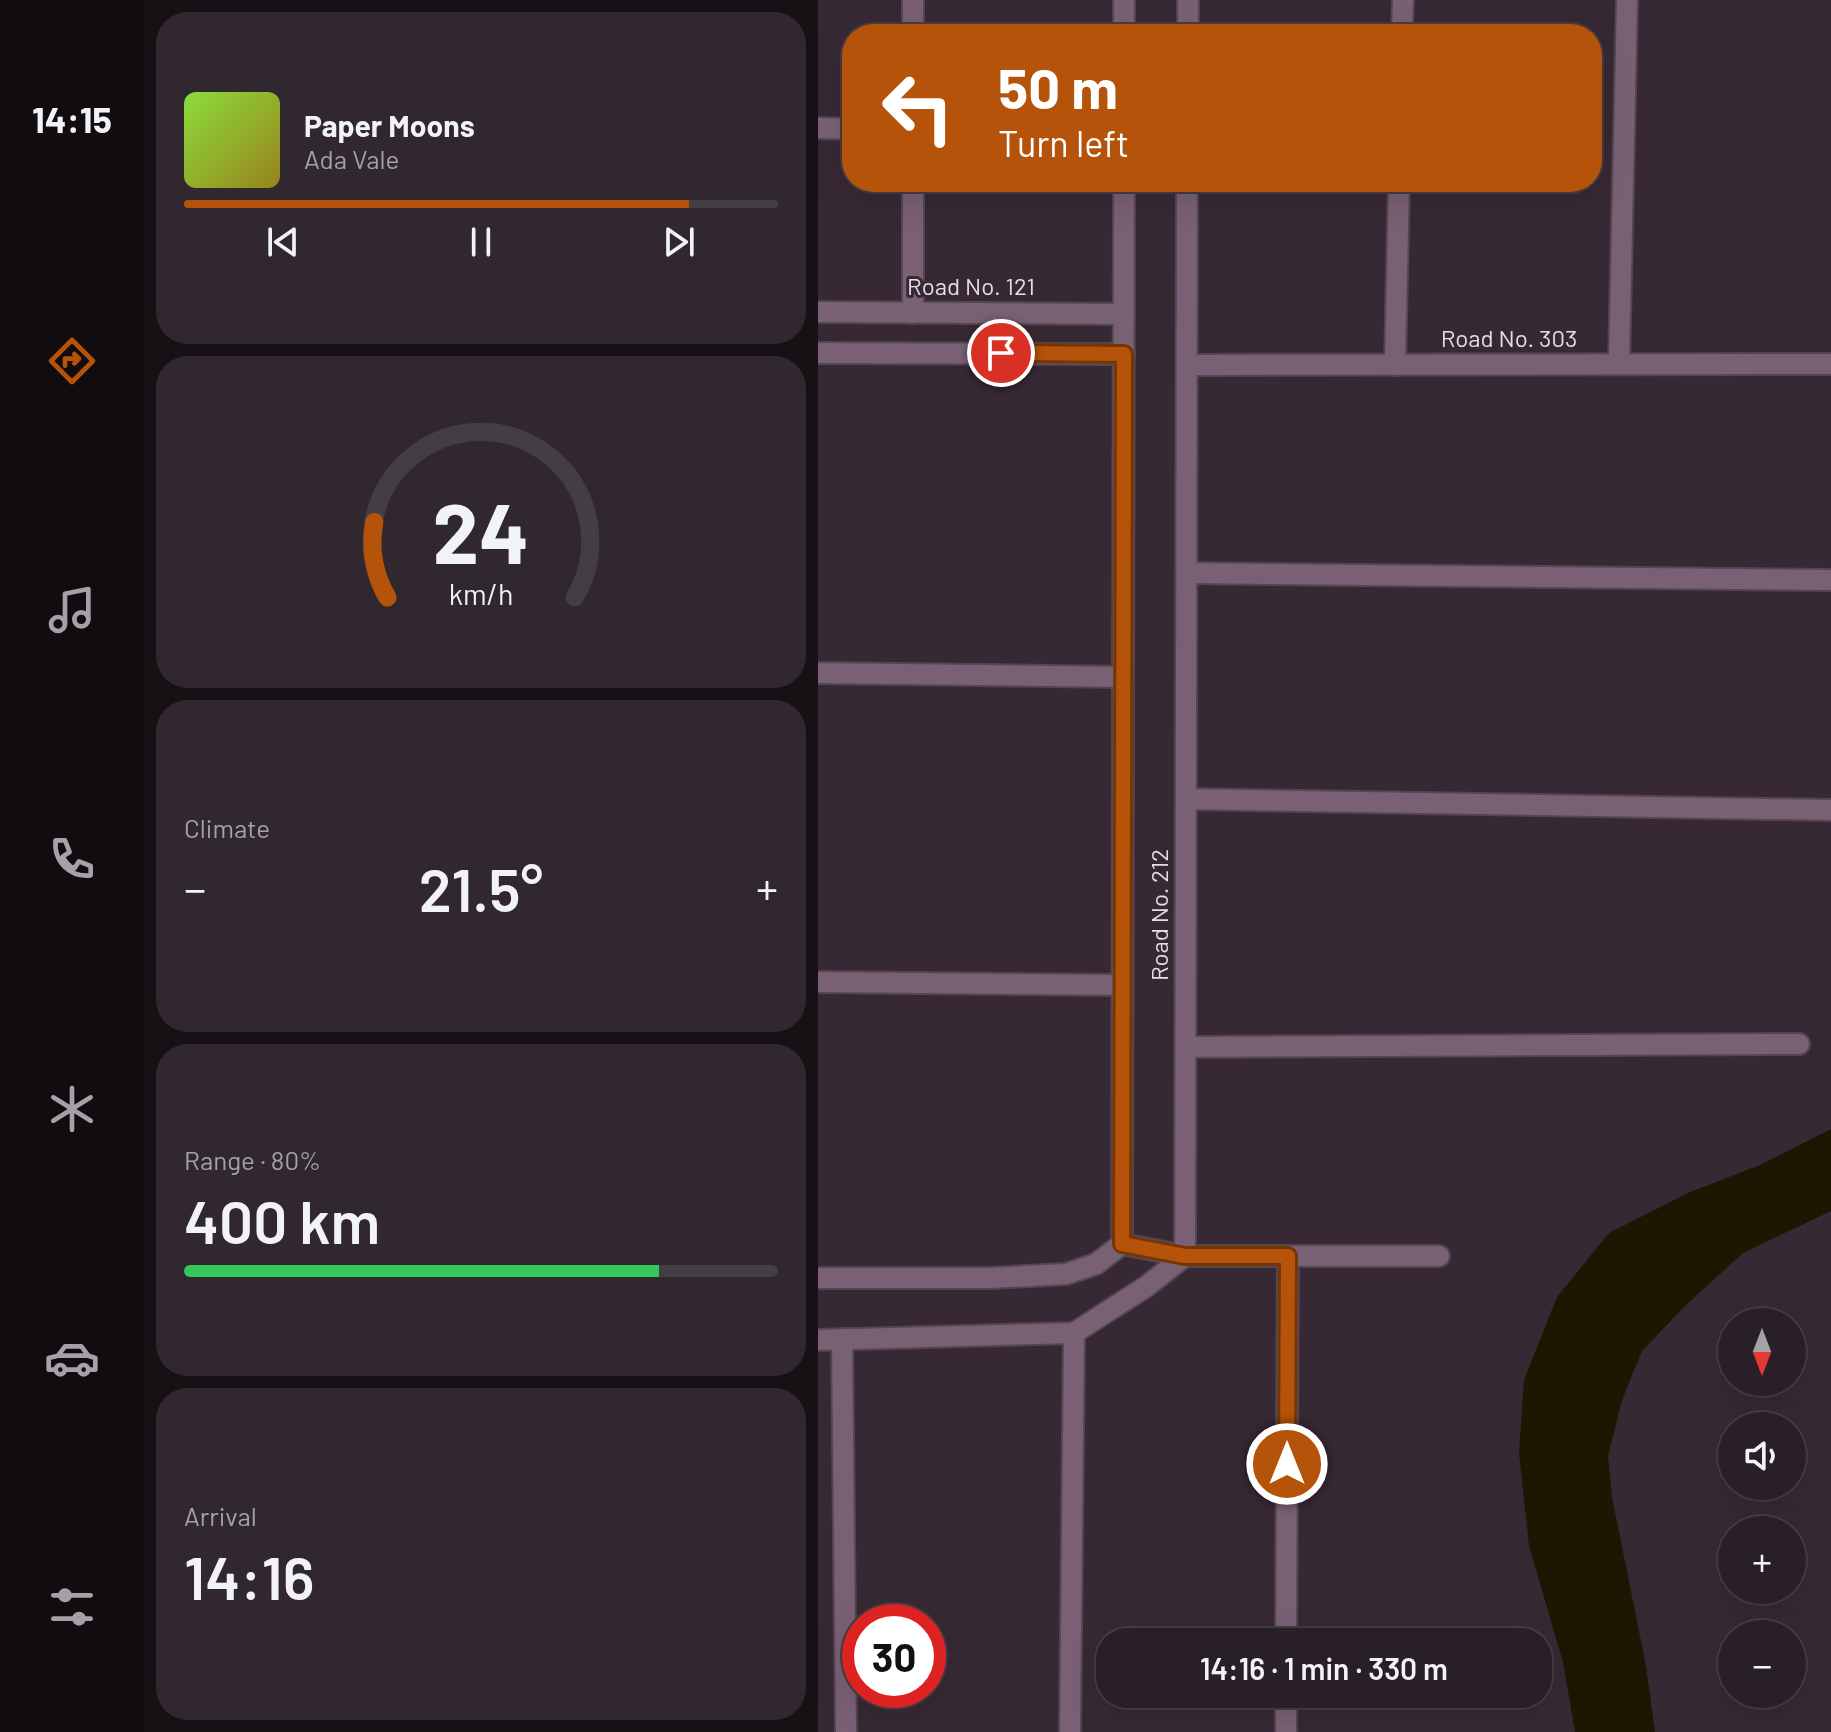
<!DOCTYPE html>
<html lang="en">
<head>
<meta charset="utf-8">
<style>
  :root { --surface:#291f27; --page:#31272f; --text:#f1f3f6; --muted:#a5a2a7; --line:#453d44; --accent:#b45309 }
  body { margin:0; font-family:Barlow,sans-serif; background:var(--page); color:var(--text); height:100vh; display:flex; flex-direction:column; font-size:30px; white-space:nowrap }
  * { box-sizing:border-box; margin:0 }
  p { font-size:26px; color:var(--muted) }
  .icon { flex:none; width:44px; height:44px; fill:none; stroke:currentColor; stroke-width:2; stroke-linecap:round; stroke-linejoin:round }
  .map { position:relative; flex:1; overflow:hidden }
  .details { display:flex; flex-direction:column; gap:12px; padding:12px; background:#171115; width:674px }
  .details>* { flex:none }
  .guide { position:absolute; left:24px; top:24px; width:760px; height:168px; border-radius:32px; box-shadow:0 8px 32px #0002,0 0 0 2px var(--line); background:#b45309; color:#fff; overflow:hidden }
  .needle { width:52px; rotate:180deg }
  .tools { position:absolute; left:900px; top:1308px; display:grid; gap:16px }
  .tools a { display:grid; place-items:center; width:88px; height:88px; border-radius:50%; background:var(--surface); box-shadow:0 8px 32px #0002,0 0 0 2px var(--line); font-size:40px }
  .speed { position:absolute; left:24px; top:1604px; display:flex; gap:16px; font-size:40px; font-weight:700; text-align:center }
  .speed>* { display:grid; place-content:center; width:104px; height:104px; border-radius:50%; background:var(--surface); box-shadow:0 8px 32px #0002,0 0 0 2px var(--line); line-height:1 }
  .speed .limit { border:12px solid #d22; background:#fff; color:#111 }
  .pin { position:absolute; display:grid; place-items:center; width:68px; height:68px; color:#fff; margin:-34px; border:4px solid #fff; border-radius:50%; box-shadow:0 2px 8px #0007 }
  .me { position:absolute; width:88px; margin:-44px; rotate:0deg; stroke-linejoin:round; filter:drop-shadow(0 0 6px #0008) }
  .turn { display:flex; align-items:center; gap:28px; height:168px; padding:0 24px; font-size:36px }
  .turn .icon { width:104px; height:104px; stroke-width:2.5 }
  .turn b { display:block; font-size:56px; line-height:68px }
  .big { font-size:60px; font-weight:600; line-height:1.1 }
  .details .card { flex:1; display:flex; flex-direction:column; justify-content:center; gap:12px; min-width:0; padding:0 28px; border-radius:32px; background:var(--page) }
  .details .dial { align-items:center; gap:0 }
  .dial svg { height:208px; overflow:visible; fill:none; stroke:var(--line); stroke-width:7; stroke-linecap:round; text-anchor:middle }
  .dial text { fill:var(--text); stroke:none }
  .song { display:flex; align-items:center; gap:24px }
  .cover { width:96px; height:96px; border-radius:12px; background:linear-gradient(135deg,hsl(90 70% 55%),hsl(50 70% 35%)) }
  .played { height:8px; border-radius:4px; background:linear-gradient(90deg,var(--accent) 85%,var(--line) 85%) }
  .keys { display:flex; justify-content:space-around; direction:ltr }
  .heat { display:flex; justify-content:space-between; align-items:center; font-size:44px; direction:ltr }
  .charge { height:12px; border-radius:6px; background:linear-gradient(90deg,#34c759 80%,var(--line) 0) }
  .trip { position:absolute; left:278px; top:1628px; width:456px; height:80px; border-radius:32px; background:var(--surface); box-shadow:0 8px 32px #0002,0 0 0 2px var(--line); font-weight:600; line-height:80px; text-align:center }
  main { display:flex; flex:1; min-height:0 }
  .menu { display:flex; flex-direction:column; width:144px; justify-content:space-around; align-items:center; background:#100c10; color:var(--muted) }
  .menu .icon { width:56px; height:56px }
  .menu .current { color:var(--accent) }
  .menu b { font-size:36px; color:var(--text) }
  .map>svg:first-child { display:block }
  .water { fill:#1b1701 }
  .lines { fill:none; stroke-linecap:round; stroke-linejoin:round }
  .minor-casing { stroke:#534650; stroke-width:24 }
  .minor { stroke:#7a6075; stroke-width:20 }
  .route-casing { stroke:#753606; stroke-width:20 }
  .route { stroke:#b45309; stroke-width:14 }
  .labels { text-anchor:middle; stroke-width:6; stroke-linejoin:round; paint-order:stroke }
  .street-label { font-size:24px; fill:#e6dce4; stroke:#372934 }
</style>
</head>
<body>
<main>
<nav class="menu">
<b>14:15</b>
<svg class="icon current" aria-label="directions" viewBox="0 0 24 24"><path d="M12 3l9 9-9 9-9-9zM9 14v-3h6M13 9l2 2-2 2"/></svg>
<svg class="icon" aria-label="music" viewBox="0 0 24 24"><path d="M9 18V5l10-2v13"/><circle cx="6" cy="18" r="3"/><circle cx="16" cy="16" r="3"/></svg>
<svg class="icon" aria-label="phone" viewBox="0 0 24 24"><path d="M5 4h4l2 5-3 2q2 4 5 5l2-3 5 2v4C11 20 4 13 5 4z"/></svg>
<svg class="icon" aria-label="climate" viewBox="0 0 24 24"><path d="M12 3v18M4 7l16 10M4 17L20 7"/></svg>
<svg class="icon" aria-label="car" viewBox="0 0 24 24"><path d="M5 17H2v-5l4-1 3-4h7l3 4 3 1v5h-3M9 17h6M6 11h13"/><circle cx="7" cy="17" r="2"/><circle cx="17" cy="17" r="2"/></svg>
<svg class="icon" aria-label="filters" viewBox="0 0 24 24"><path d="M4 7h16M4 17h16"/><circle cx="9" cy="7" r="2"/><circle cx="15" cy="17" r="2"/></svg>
</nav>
<section class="details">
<div class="card">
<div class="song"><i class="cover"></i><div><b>Paper Moons</b><p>Ada Vale</p></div></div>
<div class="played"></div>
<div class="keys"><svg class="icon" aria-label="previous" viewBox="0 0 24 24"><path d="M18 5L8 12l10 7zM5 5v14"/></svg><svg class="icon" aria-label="pause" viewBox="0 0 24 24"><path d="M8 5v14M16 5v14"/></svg><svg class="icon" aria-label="next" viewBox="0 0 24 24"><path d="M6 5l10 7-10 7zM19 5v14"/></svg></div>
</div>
<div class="card dial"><svg viewBox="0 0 100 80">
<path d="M14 69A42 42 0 1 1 86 69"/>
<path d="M14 69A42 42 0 0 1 9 40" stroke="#b45309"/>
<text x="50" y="56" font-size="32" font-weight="700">24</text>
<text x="50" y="72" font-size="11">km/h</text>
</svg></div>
<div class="card"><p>Climate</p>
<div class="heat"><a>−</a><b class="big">21.5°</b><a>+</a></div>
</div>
<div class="card"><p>Range · 80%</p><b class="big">400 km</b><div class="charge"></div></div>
<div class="card"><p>Arrival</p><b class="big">14:16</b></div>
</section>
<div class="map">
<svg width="1013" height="1732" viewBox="0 0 1013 1732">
  <rect width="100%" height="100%" fill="#372934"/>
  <polygon class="water" points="1013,1129 1013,1211 925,1253 868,1305 824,1351 804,1400 790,1456 794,1497 828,1666 837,1732 757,1732 745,1662 711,1546 701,1453 706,1380 739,1297 791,1233 870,1193 942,1165"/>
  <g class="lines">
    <g class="minor-casing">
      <g id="minor">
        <polyline points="95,0 95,34"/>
        <polyline points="306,34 306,0"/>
        <polyline points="370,34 370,0"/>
        <polyline points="584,34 585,0"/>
        <polyline points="0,128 34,129"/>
        <polyline points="95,182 95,313"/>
        <polyline points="0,312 306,314"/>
        <polyline points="0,353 306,354"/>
        <polyline points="801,364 809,0"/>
        <polyline points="369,365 1013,364"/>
        <polyline points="577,365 581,182"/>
        <polyline points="369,573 1013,580"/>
        <polyline points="0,673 305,677"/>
        <polyline points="368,799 1013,810"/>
        <polyline points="0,982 304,985"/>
        <polyline points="368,1047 981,1044"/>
        <polyline points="304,1244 306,182"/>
        <polyline points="304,1244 367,1256 621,1256"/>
        <polyline points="367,1256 369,182"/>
        <polyline points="0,1278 172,1278 248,1274 278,1264 304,1244"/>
        <polyline points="24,1339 28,1732"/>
        <polyline points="0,1340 256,1333 329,1286 367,1256"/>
        <polyline points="468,1642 470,1256"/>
        <polyline points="252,1732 256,1333"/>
        <polyline points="468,1732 468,1694"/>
      </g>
    </g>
    <use href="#minor" class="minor"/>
  </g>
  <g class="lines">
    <g class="route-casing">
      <polyline id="route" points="183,353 306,354 304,1244 367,1256 470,1256 469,1464"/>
    </g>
    <use href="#route" class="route"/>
  </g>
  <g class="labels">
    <g class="street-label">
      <text x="153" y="295">Road No. 121</text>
      <text x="691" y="347">Road No. 303</text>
      <text transform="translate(342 915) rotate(-90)" y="8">Road No. 212</text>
    </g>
  </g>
</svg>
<div class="tools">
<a><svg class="needle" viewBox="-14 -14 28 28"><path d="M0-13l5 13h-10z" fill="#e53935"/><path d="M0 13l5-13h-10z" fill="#a5a2a7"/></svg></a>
<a><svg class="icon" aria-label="sound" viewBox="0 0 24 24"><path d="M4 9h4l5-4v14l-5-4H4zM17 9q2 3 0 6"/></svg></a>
<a>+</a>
<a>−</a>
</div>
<div class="speed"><div class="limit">30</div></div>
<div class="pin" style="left:183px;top:353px;background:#d93025"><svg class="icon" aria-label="arrive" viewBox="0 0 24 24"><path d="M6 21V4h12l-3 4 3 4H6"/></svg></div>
<svg class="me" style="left:469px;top:1464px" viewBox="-20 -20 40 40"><circle r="17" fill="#b45309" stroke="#fff" stroke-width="3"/><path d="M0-11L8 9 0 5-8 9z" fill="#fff"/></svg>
<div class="trip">14:16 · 1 min · 330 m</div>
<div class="guide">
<div class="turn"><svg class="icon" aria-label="left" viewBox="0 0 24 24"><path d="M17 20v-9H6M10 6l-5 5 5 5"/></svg><div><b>50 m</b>Turn left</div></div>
</div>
</div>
</main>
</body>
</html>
